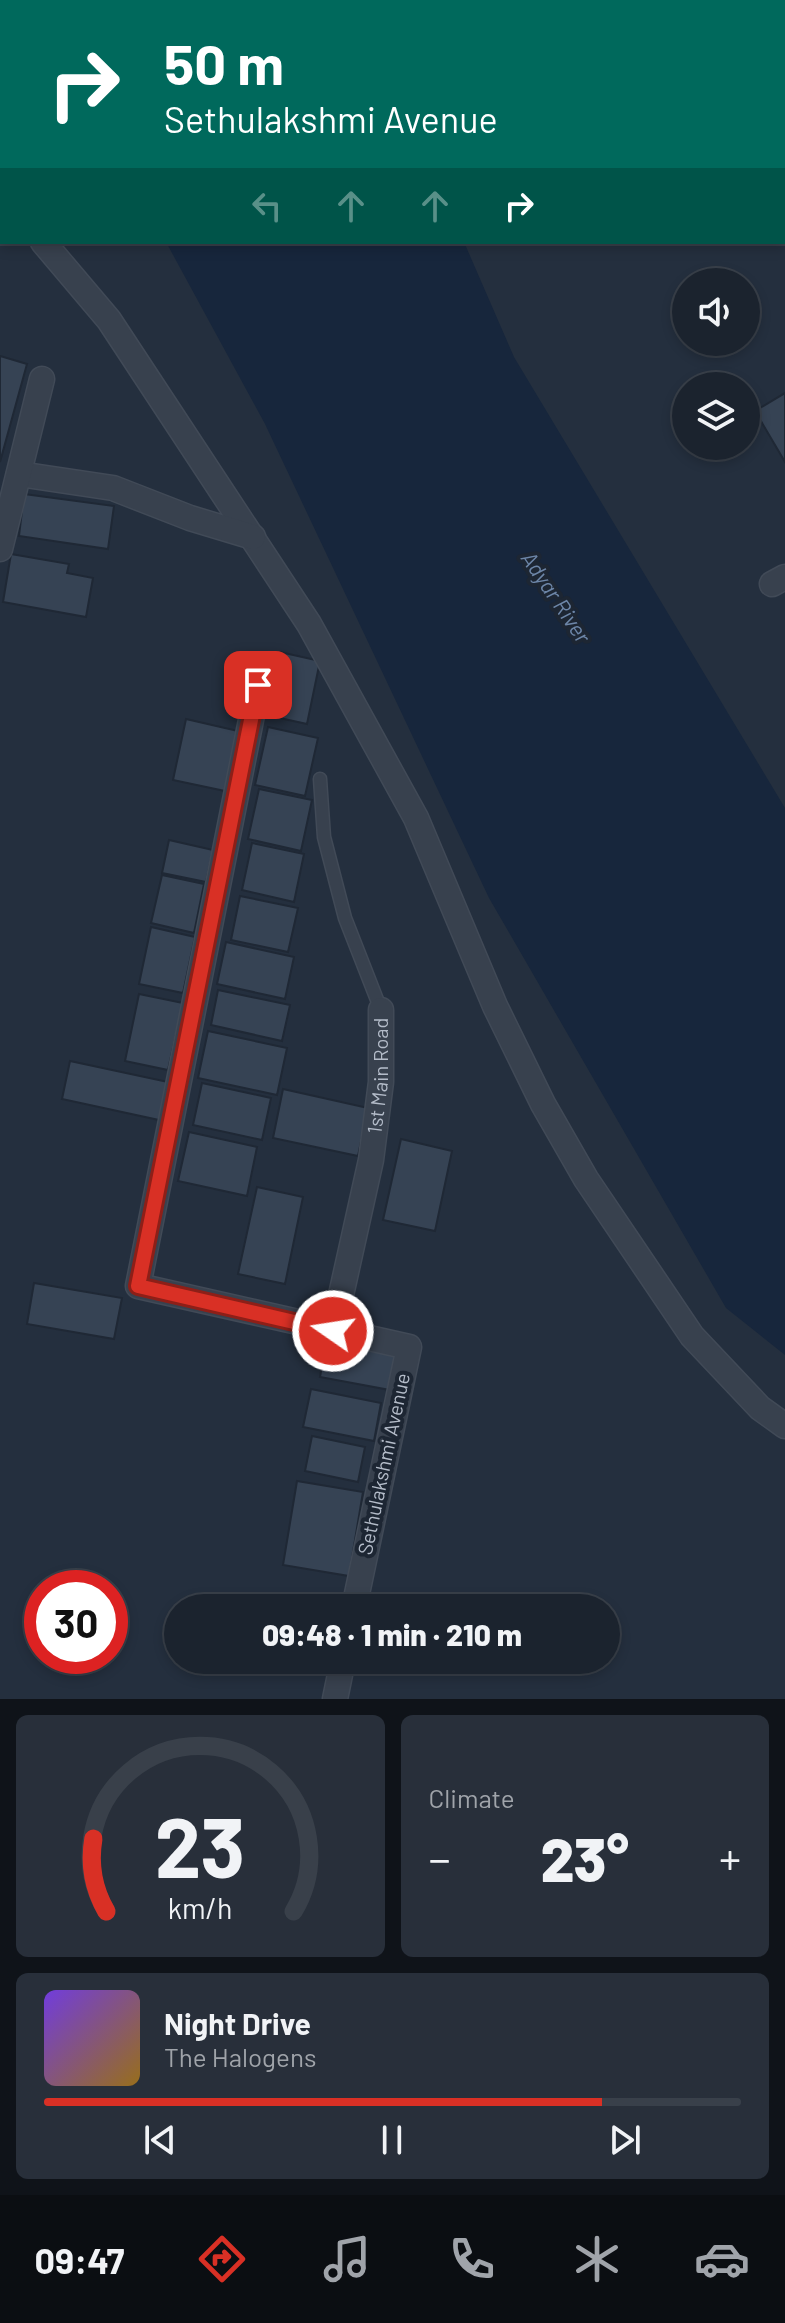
<!DOCTYPE html>
<html lang="en">
<head>
<meta charset="utf-8">
<style>
  :root { --surface:#1b232e; --page:#282f3a; --text:#f1f3f6; --muted:#a0a4aa; --line:#39404a; --accent:#d93025 }
  body { margin:0; font-family:Barlow,sans-serif; background:var(--page); color:var(--text); height:100vh; display:flex; flex-direction:column; font-size:30px; white-space:nowrap }
  * { box-sizing:border-box; margin:0 }
  p { font-size:26px; color:var(--muted) }
  .icon { flex:none; width:44px; height:44px; fill:none; stroke:currentColor; stroke-width:2; stroke-linecap:round; stroke-linejoin:round }
  .map { position:relative; height:1699px; overflow:hidden }
  .side { display:flex; flex-direction:column; gap:16px; padding:16px; background:#0f1319; flex:1 }
  .side>* { flex:none }
  .hud { position:absolute; left:0px; top:0px; width:786px; height:244px; box-shadow:0 4px 12px #0003,0 0 0 2px var(--line); background:#00695c; color:#fff; overflow:hidden }
  .fabs { position:absolute; left:672px; top:268px; display:grid; gap:16px }
  .fabs a { display:grid; place-items:center; width:88px; height:88px; border-radius:50%; background:var(--surface); box-shadow:0 4px 12px #0003,0 0 0 2px var(--line); font-size:40px }
  .speed { position:absolute; left:24px; top:1570px; display:flex; gap:16px; font-size:40px; font-weight:700; text-align:center }
  .speed>* { display:grid; place-content:center; width:104px; height:104px; border-radius:50%; background:var(--surface); box-shadow:0 4px 12px #0003,0 0 0 2px var(--line); line-height:1 }
  .speed .limit { border:12px solid #d22; background:#fff; color:#111 }
  .pin { position:absolute; display:grid; place-items:center; width:68px; height:68px; color:#fff; margin:-34px; border-radius:16px; box-shadow:0 4px 12px #0006 }
  .me { position:absolute; width:88px; margin:-44px; rotate:283deg; stroke-linejoin:round; filter:drop-shadow(0 0 6px #0008) }
  .turn { display:flex; align-items:center; gap:28px; height:168px; padding:0 32px; font-size:36px }
  .turn .icon { width:104px; height:104px; stroke-width:2.5 }
  .turn b { display:block; font-size:56px; line-height:68px }
  .lanes { display:flex; align-items:center; height:76px; padding:0 32px; background:#0003; justify-content:center; gap:40px; direction:ltr }
  .lanes .off { opacity:.35 }
  .big { font-size:60px; font-weight:800; line-height:1.1 }
  .side .card { flex:1; display:flex; flex-direction:column; justify-content:center; gap:12px; min-width:0; padding:0 28px; border-radius:12px; background:var(--page) }
  .side .dial { align-items:center; gap:0 }
  .dial svg { height:208px; overflow:visible; fill:none; stroke:var(--line); stroke-width:7; stroke-linecap:round; text-anchor:middle }
  .dial text { fill:var(--text); stroke:none }
  .song { display:flex; align-items:center; gap:24px }
  .cover { width:96px; height:96px; border-radius:12px; background:linear-gradient(135deg,hsl(260 70% 55%),hsl(40 70% 35%)) }
  .played { height:8px; border-radius:4px; background:linear-gradient(90deg,var(--accent) 80%,var(--line) 80%) }
  .keys { display:flex; justify-content:space-around; direction:ltr }
  .heat { display:flex; justify-content:space-between; align-items:center; font-size:44px; direction:ltr }
  .side .tiles { flex:1; display:grid; gap:16px; grid-template-columns:1fr 1fr }
  .card:last-child { grid-column:span 2 }
  .trip { position:absolute; left:164px; top:1594px; width:456px; height:80px; border-radius:40px; background:var(--surface); box-shadow:0 4px 12px #0003,0 0 0 2px var(--line); font-weight:800; line-height:80px; text-align:center }
  .tabs { display:flex; height:128px; justify-content:space-around; align-items:center; background:#0b0e12; color:var(--muted) }
  .tabs .icon { width:56px; height:56px }
  .tabs .active { color:var(--accent) }
  .tabs b { font-size:36px; color:var(--text) }
  .map>svg:first-child { display:block }
  .water { fill:#17263c }
  .building { fill:#364354; stroke:#1f2835; stroke-width:2 }
  .lines { fill:none; stroke-linecap:round; stroke-linejoin:round }
  .lane-casing { stroke:#414a57; stroke-width:15 }
  .street-casing { stroke:#414a57; stroke-width:27 }
  .secondary-casing { stroke:#414a57; stroke-width:39 }
  .lane { stroke:#38414e; stroke-width:12 }
  .street { stroke:#38414e; stroke-width:24 }
  .secondary { stroke:#465061; stroke-width:36 }
  .route-casing { stroke:#8d1f18; stroke-width:20 }
  .route { stroke:#d93025; stroke-width:14 }
  .labels { text-anchor:middle; stroke-width:8; stroke-linejoin:round; paint-order:stroke }
  .street-label { font-size:20px; fill:#b4bcc9; stroke:#1d2633 }
  .water-label { font-size:22px; font-style:italic; fill:#6d86a8; stroke:#1d2633 }
</style>
</head>
<body>
<div class="map">
<svg width="785" height="1699" viewBox="0 0 785 1699">
  <rect width="100%" height="100%" fill="#242f3e"/>
  <g class="water">
    <polygon points="13,0 358,0 359,2 15,2"/>
    <polygon points="166,242 464,242 514,357 785,808 785,1355 726,1308 489,898 265,424"/>
  </g>
  <g class="building">
    <polygon points="0,356 27,364 0,462"/>
    <polygon points="785,393 785,462 755,411"/>
    <polygon points="24,494 114,506 108,549 19,536"/>
    <polygon points="11,554 69,564 67,573 93,578 86,617 3,602"/>
    <polygon points="280,652 320,661 307,724 266,715"/>
    <polygon points="186,719 238,731 225,791 173,780"/>
    <polygon points="268,727 318,738 305,796 255,785"/>
    <polygon points="259,789 312,800 301,851 248,839"/>
    <polygon points="169,840 213,850 206,882 162,873"/>
    <polygon points="252,843 304,854 294,902 242,890"/>
    <polygon points="162,875 204,884 194,933 151,923"/>
    <polygon points="240,896 298,908 288,952 231,940"/>
    <polygon points="151,927 195,937 183,993 139,984"/>
    <polygon points="226,942 294,957 285,999 217,984"/>
    <polygon points="218,990 290,1005 282,1041 211,1025"/>
    <polygon points="139,994 183,1003 168,1070 125,1061"/>
    <polygon points="208,1031 287,1048 277,1095 198,1078"/>
    <polygon points="70,1061 168,1082 159,1120 62,1099"/>
    <polygon points="202,1083 271,1098 262,1140 193,1125"/>
    <polygon points="283,1089 368,1108 358,1156 273,1138"/>
    <polygon points="189,1132 257,1147 247,1196 178,1181"/>
    <polygon points="401,1139 452,1151 435,1231 383,1220"/>
    <polygon points="257,1187 303,1197 285,1284 238,1274"/>
    <polygon points="34,1283 122,1298 114,1339 27,1324"/>
    <polygon points="327,1337 398,1350 390,1390 320,1377"/>
    <polygon points="311,1389 381,1403 374,1441 303,1427"/>
    <polygon points="312,1436 365,1447 358,1482 305,1471"/>
    <polygon points="297,1481 363,1492 349,1576 283,1565"/>
  </g>
  <g class="lines">
    <g class="lane-casing">
      <polyline id="lane" points="320,779 324,837 345,918 381,1010"/>
    </g>
    <g class="street-casing">
      <g id="street">
        <polyline points="0,191 2,193"/>
        <polyline points="43,242 109,320 309,624 416,818 495,1006 543,1104 586,1179 692,1336 760,1408 785,1426"/>
        <polyline points="19,474 113,488 190,518 253,537"/>
        <polyline points="0,549 42,379"/>
        <polyline points="772,584 785,577"/>
        <polyline points="258,685 138,1286 409,1347 354,1608"/>
        <path id="s1" d="M333 1331 371 1160 381 1082V1010"/>
        <polyline points="335,1699 343,1660"/>
      </g>
    </g>
    <g class="secondary-casing">
      <g id="secondary">
        <polyline points="500,0 502,2"/>
        <polyline points="784,97 785,97"/>
      </g>
    </g>
    <use href="#lane" class="lane"/>
    <use href="#street" class="street"/>
    <use href="#secondary" class="secondary"/>
  </g>
  <g class="lines">
    <g class="route-casing">
      <polyline id="route" points="258,685 138,1286 333,1331"/>
    </g>
    <use href="#route" class="route"/>
  </g>
  <g class="labels">
    <g class="street-label">
      <text dy="7" stroke="none"><textPath href="#s1" startOffset="260">1st Main Road</textPath></text>
      <text transform="translate(384 1464) rotate(-78)" y="7">Sethulakshmi Avenue</text>
    </g>
    <g class="water-label">
      <text transform="translate(556 597) rotate(56)" y="8">Adyar River</text>
    </g>
  </g>
</svg>
<div class="fabs">
<a><svg class="icon" aria-label="sound" viewBox="0 0 24 24"><path d="M4 9h4l5-4v14l-5-4H4zM17 9q2 3 0 6"/></svg></a>
<a><svg class="icon" aria-label="layers" viewBox="0 0 24 24"><path d="M12 4l9 5-9 5-9-5zM3 14l9 5 9-5"/></svg></a>
</div>
<div class="speed"><div class="limit">30</div></div>
<div class="pin" style="left:258px;top:685px;background:#d93025"><svg class="icon" aria-label="arrive" viewBox="0 0 24 24"><path d="M6 21V4h12l-3 4 3 4H6"/></svg></div>
<svg class="me" style="left:333px;top:1331px" viewBox="-20 -20 40 40"><circle r="17" fill="#d93025" stroke="#fff" stroke-width="3"/><path d="M0-11L8 9 0 5-8 9z" fill="#fff"/></svg>
<div class="trip">09:48 · 1 min · 210 m</div>
<div class="hud">
<div class="turn"><svg class="icon" aria-label="right" viewBox="0 0 24 24"><path d="M7 20v-9h11M14 6l5 5-5 5"/></svg><div><b>50 m</b>Sethulakshmi Avenue</div></div>
<div class="lanes"><svg class="icon off" aria-label="left" viewBox="0 0 24 24"><path d="M17 20v-9H6M10 6l-5 5 5 5"/></svg><svg class="icon off" aria-label="ahead" viewBox="0 0 24 24"><path d="M12 20V5M6 11l6-6 6 6"/></svg><svg class="icon off" aria-label="ahead" viewBox="0 0 24 24"><path d="M12 20V5M6 11l6-6 6 6"/></svg><svg class="icon" aria-label="right" viewBox="0 0 24 24"><path d="M7 20v-9h11M14 6l5 5-5 5"/></svg></div>
</div>
</div>
<section class="side">
<div class="tiles">
<div class="card dial"><svg viewBox="0 0 100 80">
<path d="M14 69A42 42 0 1 1 86 69"/>
<path d="M14 69A42 42 0 0 1 9 41" stroke="#d93025"/>
<text x="50" y="56" font-size="32" font-weight="700">23</text>
<text x="50" y="72" font-size="11">km/h</text>
</svg></div>
<div class="card"><p>Climate</p>
<div class="heat"><a>−</a><b class="big">23°</b><a>+</a></div>
</div>
<div class="card">
<div class="song"><i class="cover"></i><div><b>Night Drive</b><p>The Halogens</p></div></div>
<div class="played"></div>
<div class="keys"><svg class="icon" aria-label="previous" viewBox="0 0 24 24"><path d="M18 5L8 12l10 7zM5 5v14"/></svg><svg class="icon" aria-label="pause" viewBox="0 0 24 24"><path d="M8 5v14M16 5v14"/></svg><svg class="icon" aria-label="next" viewBox="0 0 24 24"><path d="M6 5l10 7-10 7zM19 5v14"/></svg></div>
</div>
</div>
</section>
<nav class="tabs">
<b>09:47</b>
<svg class="icon active" aria-label="directions" viewBox="0 0 24 24"><path d="M12 3l9 9-9 9-9-9zM9 14v-3h6M13 9l2 2-2 2"/></svg>
<svg class="icon" aria-label="music" viewBox="0 0 24 24"><path d="M9 18V5l10-2v13"/><circle cx="6" cy="18" r="3"/><circle cx="16" cy="16" r="3"/></svg>
<svg class="icon" aria-label="phone" viewBox="0 0 24 24"><path d="M5 4h4l2 5-3 2q2 4 5 5l2-3 5 2v4C11 20 4 13 5 4z"/></svg>
<svg class="icon" aria-label="climate" viewBox="0 0 24 24"><path d="M12 3v18M4 7l16 10M4 17L20 7"/></svg>
<svg class="icon" aria-label="car" viewBox="0 0 24 24"><path d="M5 17H2v-5l4-1 3-4h7l3 4 3 1v5h-3M9 17h6M6 11h13"/><circle cx="7" cy="17" r="2"/><circle cx="17" cy="17" r="2"/></svg>
</nav>
</body>
</html>
